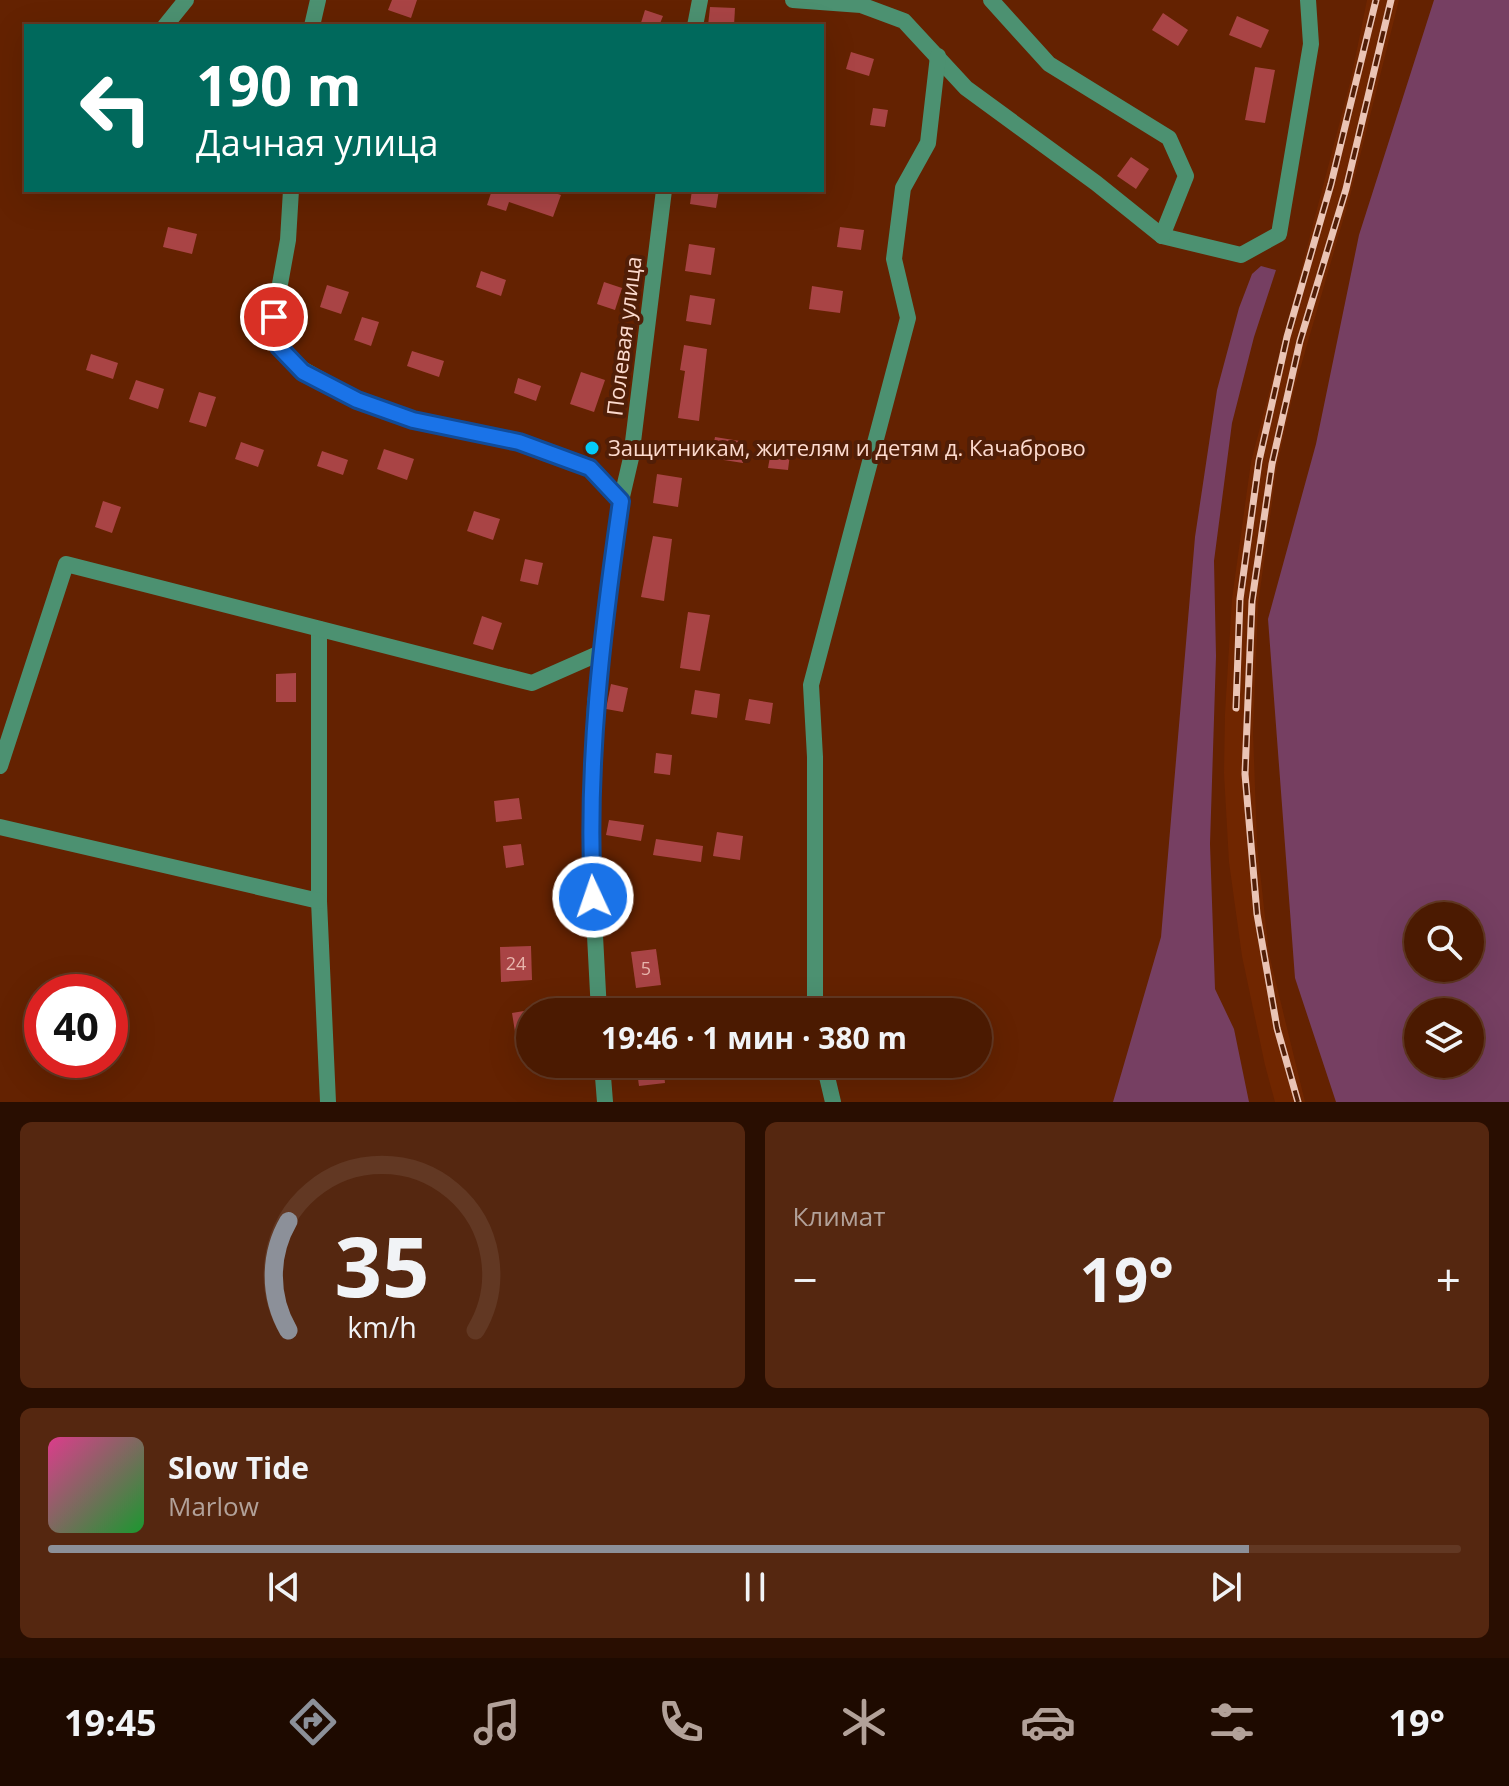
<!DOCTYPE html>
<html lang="ru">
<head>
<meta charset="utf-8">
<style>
  :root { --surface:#4b1a01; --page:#552710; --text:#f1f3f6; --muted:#b2a199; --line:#623823; --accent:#8c9099 }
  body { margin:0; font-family:"Open Sans",sans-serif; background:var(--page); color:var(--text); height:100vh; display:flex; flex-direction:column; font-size:30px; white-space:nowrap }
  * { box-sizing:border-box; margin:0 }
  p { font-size:26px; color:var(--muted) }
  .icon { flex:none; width:44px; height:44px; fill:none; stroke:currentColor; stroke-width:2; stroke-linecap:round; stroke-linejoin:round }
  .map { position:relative; height:1102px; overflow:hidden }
  .sheet { display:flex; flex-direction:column; gap:20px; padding:20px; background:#290e01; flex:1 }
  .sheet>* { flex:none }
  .top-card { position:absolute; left:24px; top:24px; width:800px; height:168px; border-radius:0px; box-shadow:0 8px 32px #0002,0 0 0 2px var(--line); background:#00695c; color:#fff; overflow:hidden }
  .tools { position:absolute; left:1404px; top:902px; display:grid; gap:16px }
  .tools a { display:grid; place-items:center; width:80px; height:80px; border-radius:50%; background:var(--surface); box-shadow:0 8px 32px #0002,0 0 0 2px var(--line); font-size:40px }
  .speed { position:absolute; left:24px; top:974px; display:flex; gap:16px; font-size:40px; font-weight:700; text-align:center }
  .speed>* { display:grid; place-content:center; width:104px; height:104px; border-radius:50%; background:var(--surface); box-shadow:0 8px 32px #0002,0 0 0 2px var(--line); line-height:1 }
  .speed .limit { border:12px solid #d22; background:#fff; color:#111 }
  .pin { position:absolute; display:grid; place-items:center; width:68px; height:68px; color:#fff; margin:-34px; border:4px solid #fff; border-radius:50%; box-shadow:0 2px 8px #0007 }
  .me { position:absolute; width:88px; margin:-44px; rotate:357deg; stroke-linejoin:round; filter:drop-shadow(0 0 6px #0008) }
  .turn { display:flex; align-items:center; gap:28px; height:168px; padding:0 40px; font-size:36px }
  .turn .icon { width:104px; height:104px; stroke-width:2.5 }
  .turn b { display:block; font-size:56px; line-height:68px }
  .big { font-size:60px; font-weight:700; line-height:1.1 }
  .sheet .tile { flex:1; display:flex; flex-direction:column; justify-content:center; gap:12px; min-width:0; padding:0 28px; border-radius:12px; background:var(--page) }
  .sheet .dial { align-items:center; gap:0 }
  .dial svg { height:208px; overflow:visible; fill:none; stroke:var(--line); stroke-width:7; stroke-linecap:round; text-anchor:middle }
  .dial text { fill:var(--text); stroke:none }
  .song { display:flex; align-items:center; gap:24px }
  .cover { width:96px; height:96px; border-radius:12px; background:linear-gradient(135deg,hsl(330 70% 55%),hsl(130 70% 35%)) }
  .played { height:8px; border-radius:4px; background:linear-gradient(90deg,var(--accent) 85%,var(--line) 85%) }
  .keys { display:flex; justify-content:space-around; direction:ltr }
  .heat { display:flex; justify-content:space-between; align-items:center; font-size:44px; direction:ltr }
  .sheet .tiles { flex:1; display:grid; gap:20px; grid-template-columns:1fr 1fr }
  .tile:last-child { grid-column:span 2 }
  .trip { position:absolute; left:516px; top:998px; width:476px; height:80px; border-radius:40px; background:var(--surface); box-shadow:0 8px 32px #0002,0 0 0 2px var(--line); font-weight:700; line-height:80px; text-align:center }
  .menu { display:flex; height:128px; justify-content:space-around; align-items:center; background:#1e0a00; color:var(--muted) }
  .menu .icon { width:56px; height:56px }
  .menu .active { color:var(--accent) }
  .menu b { font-size:36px; color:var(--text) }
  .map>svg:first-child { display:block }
  .built { fill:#702600 }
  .green { fill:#763f62; fill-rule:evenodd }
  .building { fill:#a94445 }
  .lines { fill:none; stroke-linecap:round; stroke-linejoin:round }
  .minor { stroke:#4c9171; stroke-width:16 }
  .tertiary { stroke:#4c9171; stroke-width:16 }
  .rail-casing { stroke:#eac4b5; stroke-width:7 }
  .rail { stroke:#511e07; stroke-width:4; stroke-dasharray:12; stroke-linecap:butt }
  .route-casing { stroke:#114b97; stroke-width:20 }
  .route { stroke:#1a73e8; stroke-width:14 }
  .poi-dot { fill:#04cbf9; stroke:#511e07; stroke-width:3 }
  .labels { text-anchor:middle; stroke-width:8; stroke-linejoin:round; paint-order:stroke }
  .number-label { font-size:18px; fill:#e7b4ac }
  .street-label { font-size:22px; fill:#fcdace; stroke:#511e07 }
  .poi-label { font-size:22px; fill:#fcdace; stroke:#511e07; text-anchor:start }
</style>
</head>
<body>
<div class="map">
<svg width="1509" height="1102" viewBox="0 0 1509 1102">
  <rect width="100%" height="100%" fill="#642201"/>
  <polygon class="built" points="1367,0 1399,0 1350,196 1294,390 1277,466 1258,605 1253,731 1257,844 1269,954 1305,1102 1275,1102 1265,1065 1242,956 1229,862 1224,773 1225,714 1232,599 1251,462 1351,79"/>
  <g class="green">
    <path d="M1434 0H1509V1102H1336L1295 978 1268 619 1316 444 1359 235ZM1418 916H1470V968H1418ZM1418 1012H1470V1064H1418Z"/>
    <polygon points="1261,266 1276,270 1254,337 1232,423 1214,561 1216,656 1210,844 1215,989 1234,1029 1249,1102 1113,1102 1161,937 1195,537 1217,390 1239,308 1252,274"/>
  </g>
  <g class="building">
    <polygon points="392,0 417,0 411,18 388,10"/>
    <polygon points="710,7 735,8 734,26 708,26"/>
    <polygon points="645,10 663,16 659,26 640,26"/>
    <polygon points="1163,13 1188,30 1178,46 1152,30"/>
    <polygon points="1237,16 1269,30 1261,48 1229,35"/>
    <polygon points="851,52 874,59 869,76 846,69"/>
    <polygon points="1255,67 1275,70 1265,123 1245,120"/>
    <polygon points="873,108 888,110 885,127 870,125"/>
    <polygon points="1131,157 1149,169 1136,189 1117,176"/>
    <polygon points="492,190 545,190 561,195 553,217 509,202 506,211 487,205"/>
    <polygon points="692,190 719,190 716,208 690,204"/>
    <polygon points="168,227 197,234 192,254 163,247"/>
    <polygon points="840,227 864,230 861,250 837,247"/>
    <polygon points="689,244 715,248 711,275 685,271"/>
    <polygon points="481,271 506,280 501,296 476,287"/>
    <polygon points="604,282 622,288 615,310 597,304"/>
    <polygon points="327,285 349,292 341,314 320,307"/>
    <polygon points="812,286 843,291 840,313 809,309"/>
    <polygon points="690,295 715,299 711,325 686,321"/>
    <polygon points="362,317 379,322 371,346 354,340"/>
    <polygon points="684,345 707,349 699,421 678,418 685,371 680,370"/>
    <polygon points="412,351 444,361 439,377 407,366"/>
    <polygon points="91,354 118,363 113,379 86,370"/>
    <polygon points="581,372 605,380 594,412 570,404"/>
    <polygon points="518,378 541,386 536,401 514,393"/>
    <polygon points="136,380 164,389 158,409 129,399"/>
    <polygon points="199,392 216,397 206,427 189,422"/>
    <polygon points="715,437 746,442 743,463 711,458"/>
    <polygon points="241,442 264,450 258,467 235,459"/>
    <polygon points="384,449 414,459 407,480 377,469"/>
    <polygon points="322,451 348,460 343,475 317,466"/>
    <polygon points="771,451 790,454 788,470 768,468"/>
    <polygon points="657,474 682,478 678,507 653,503"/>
    <polygon points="103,501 121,507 112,533 95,527"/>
    <polygon points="474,511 500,519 493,540 467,531"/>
    <polygon points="653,536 672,539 664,601 641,597"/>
    <polygon points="525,559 543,563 538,585 520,581"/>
    <polygon points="688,612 710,615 700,671 680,668"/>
    <polygon points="482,616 502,623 493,650 473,644"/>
    <polygon points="296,673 296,702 276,702 276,674"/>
    <polygon points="611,684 628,688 623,712 606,709"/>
    <polygon points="695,690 720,694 717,718 691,714"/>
    <polygon points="749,699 773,703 770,724 745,720"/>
    <polygon points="656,753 672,755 670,775 654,773"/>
    <polygon points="519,798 522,819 496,822 494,801"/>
    <polygon points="609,820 644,825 641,841 606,835"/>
    <polygon points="717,832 743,836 740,860 713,856"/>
    <polygon points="656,839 703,846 701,862 653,855"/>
    <polygon points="521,844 524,865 506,868 503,846"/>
    <polygon points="531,946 532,980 501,982 500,947"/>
    <polygon points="656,949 661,985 636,988 631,952"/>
    <polygon points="530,1010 530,1042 517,1044 512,1013"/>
    <polygon points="636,1064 663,1064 665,1083 639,1086"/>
  </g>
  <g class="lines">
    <g class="minor">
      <polyline points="793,0 861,5 904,21 966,88 1096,183 1162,236 1241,255 1279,234 1311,44 1308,0"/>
      <polyline points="991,0 1049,64 1169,138 1186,176 1162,236"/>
      <polyline points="165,26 186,0"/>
      <polyline points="695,26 700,0"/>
      <polyline points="621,501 631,458 664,190"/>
      <polyline points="319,629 319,901 328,1102"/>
      <polyline points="0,766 66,564 532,683 600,653"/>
      <polyline points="0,827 319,901"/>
      <polyline points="815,1012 815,757 811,685 908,318 894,259 903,188 928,143 938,56"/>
      <polyline points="824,1064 833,1102"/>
    </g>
    <g class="tertiary">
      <polyline points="312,26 318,0"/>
      <polyline points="291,190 288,240 274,317 279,347 297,366 357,400 413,420 519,442 590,468 621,501 595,704 590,840 599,1012"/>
      <polyline points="602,1064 605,1102"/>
    </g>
    <g class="rail-casing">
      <g id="rail">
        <polyline points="1236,708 1240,599 1259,461 1287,337 1331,184 1376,0"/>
        <polyline points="1298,1102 1277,1028 1257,914 1245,774 1252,601 1272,464 1300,341 1346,189 1391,0"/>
      </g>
    </g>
    <use href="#rail" class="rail"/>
  </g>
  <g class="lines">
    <g class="route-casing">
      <path id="route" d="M274 317 279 347 303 372 357 400 413 420 519 442 590 468 621 501C602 633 586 764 593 897"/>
    </g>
    <use href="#route" class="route"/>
  </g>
  <circle class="poi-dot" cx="592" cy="448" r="8"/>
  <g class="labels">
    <g class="number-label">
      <text x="516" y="970">24</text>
      <text x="646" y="975">5</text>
    </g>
    <g class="street-label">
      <text transform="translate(624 336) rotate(-83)" y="8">Полевая улица</text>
    </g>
    <g class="poi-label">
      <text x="608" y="456">Защитникам, жителям и детям д. Качаброво</text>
    </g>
  </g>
</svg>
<div class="tools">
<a><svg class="icon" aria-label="search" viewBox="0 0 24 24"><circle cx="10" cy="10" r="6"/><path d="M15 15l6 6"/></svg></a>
<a><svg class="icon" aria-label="layers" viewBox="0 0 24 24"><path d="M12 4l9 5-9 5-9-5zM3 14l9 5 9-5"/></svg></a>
</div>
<div class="speed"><div class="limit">40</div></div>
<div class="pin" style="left:274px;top:317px;background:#d93025"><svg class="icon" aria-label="arrive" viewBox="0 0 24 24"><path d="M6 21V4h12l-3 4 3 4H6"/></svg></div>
<svg class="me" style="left:593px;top:897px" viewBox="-20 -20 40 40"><circle r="17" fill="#1a73e8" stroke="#fff" stroke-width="3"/><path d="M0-11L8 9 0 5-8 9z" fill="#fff"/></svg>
<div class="trip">19:46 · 1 мин · 380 m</div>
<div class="top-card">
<div class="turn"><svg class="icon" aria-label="left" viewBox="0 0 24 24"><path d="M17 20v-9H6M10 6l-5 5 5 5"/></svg><div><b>190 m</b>Дачная улица</div></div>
</div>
</div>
<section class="sheet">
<div class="tiles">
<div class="tile dial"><svg viewBox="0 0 100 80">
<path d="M14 69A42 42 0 1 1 86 69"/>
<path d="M14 69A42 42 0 0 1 14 27" stroke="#8c9099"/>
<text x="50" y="56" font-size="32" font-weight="700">35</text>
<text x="50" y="72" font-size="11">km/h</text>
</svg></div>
<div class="tile"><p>Климат</p>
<div class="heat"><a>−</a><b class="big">19°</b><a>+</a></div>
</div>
<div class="tile">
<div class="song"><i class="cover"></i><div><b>Slow Tide</b><p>Marlow</p></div></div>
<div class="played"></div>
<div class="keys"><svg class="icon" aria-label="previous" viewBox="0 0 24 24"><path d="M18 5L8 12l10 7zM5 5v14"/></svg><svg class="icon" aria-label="pause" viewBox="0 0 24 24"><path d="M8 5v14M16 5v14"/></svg><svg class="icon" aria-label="next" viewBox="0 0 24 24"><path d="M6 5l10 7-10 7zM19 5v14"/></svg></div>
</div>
</div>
</section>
<nav class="menu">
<b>19:45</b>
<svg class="icon active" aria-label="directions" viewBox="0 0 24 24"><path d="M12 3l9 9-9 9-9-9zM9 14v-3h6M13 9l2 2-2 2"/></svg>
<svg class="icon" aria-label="music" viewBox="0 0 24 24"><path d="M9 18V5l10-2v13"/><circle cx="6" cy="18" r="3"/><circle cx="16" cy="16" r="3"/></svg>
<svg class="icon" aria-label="phone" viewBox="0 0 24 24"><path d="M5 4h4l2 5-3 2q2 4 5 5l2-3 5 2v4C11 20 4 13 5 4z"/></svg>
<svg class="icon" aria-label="climate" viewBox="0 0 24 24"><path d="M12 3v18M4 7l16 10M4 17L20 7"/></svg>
<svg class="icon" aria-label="car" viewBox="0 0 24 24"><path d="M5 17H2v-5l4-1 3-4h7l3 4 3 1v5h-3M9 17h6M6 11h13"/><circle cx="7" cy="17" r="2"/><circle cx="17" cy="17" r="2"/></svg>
<svg class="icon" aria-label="filters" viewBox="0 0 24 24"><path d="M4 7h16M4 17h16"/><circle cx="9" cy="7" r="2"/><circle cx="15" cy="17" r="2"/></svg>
<b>19°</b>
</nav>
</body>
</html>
